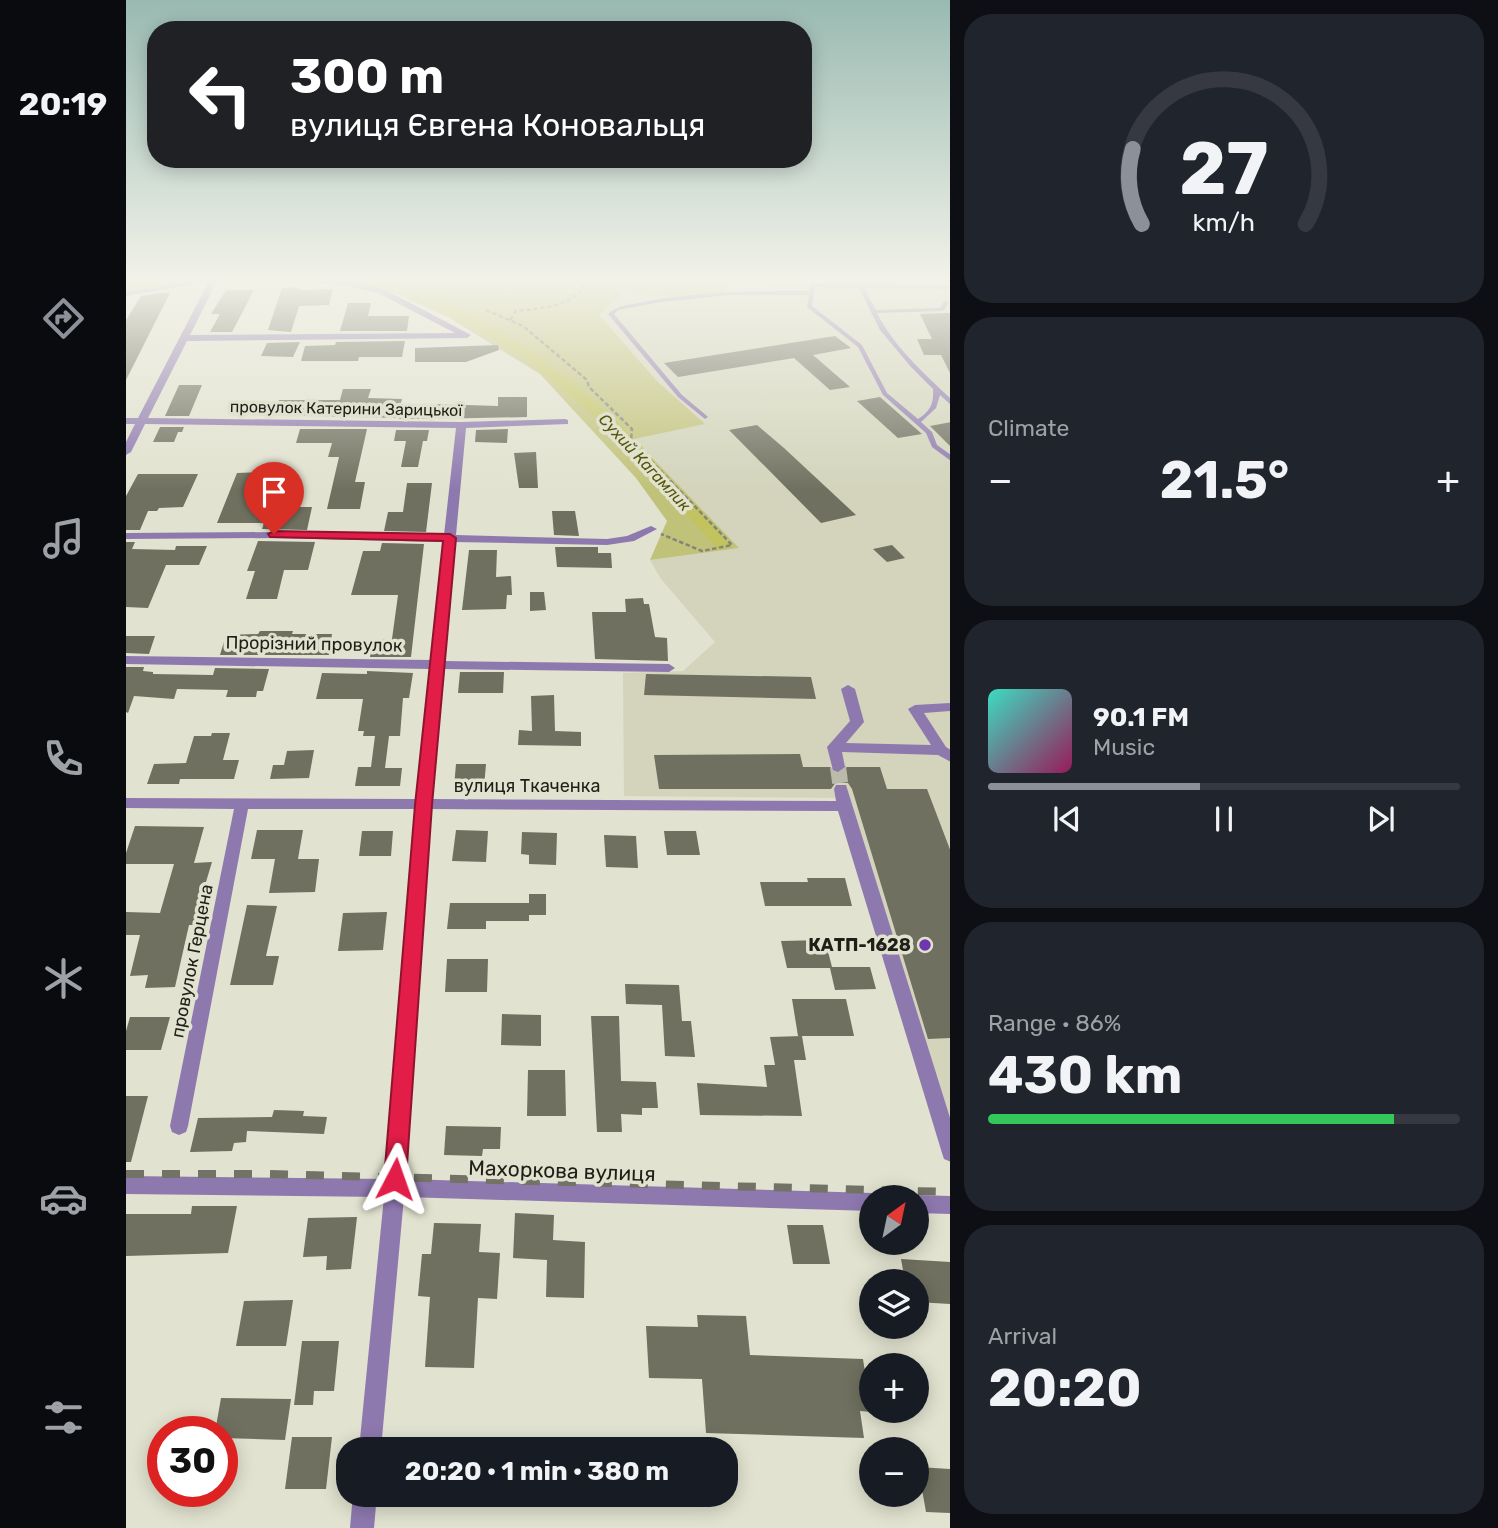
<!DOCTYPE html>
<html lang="en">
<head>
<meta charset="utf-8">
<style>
  :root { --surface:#171b24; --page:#20242c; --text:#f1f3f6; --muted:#9ea1a6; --line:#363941; --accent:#8c9099 }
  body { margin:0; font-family:Rubik,sans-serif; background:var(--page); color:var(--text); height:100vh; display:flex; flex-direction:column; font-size:26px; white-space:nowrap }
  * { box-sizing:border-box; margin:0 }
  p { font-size:23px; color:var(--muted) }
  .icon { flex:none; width:38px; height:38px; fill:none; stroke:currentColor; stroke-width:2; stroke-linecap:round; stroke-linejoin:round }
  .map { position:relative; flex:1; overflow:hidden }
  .details { display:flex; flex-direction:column; gap:14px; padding:14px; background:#0d0f14; width:548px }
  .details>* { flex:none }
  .top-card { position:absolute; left:21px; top:21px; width:665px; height:147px; border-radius:28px; box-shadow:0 4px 18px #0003; background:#202124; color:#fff; overflow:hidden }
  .needle { width:46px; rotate:33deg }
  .controls { position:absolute; left:733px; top:1185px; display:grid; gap:14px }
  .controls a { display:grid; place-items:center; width:70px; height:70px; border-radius:50%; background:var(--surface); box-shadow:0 4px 18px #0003; font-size:35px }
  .speed { position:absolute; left:21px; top:1416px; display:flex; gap:14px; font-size:35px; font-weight:700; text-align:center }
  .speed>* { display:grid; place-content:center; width:91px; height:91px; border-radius:50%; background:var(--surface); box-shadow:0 4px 18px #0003; line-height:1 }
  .speed .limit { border:10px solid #d22; background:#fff; color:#111 }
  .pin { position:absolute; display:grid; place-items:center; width:60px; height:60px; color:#fff; margin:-72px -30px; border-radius:50% 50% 50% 0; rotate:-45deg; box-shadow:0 0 7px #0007 }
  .pin .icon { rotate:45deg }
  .me { position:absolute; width:77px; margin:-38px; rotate:4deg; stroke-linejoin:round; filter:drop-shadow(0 0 5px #0008) }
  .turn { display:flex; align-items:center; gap:24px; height:147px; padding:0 28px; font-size:32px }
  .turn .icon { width:91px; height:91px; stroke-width:2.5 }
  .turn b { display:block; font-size:49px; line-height:60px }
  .big { font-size:52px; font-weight:700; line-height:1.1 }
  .details .widget { flex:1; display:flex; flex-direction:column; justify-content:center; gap:10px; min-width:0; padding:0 24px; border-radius:28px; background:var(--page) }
  .details .dial { align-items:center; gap:0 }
  .dial svg { height:182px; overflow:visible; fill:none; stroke:var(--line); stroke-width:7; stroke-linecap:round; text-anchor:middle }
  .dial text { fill:var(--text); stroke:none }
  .song { display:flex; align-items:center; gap:21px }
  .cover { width:84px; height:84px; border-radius:10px; background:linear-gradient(135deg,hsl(170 70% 55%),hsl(330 70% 35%)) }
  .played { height:7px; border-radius:4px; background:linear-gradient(90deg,var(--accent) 45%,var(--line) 45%) }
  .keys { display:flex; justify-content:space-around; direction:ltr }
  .heat { display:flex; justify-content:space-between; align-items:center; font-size:38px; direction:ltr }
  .charge { height:10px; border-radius:5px; background:linear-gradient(90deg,#34c759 86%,var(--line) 0) }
  .trip { position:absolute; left:210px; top:1437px; width:402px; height:70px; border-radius:28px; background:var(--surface); box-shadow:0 4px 18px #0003; font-weight:700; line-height:70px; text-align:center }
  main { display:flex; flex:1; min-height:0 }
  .dock { display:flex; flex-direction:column; width:126px; justify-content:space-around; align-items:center; background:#090b0e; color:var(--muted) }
  .dock .icon { width:49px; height:49px }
  .dock .current { color:var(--accent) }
  .dock b { font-size:32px; color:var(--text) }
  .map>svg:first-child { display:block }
  .built { fill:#d3d4bb }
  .green { fill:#c1c279 }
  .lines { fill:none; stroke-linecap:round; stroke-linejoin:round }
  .canal { fill:#c2c35f; fill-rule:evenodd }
  .building { fill:#6f705f }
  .minor-tunnel { stroke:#babbaa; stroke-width:16; stroke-dasharray:16 8; stroke-linecap:butt }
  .path { stroke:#848577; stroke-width:2.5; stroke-dasharray:4.5 2.5; stroke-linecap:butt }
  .service { fill:#8e79af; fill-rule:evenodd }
  .minor { fill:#8e79af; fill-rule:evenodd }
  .rail-far1 { stroke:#727366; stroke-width:3.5; stroke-dasharray:8 8; stroke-linecap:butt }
  .rail { stroke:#727366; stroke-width:8; stroke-dasharray:18 18; stroke-linecap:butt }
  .route { fill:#e11d48; stroke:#92132f; stroke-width:2 }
  .poi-dot { fill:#6f36ad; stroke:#e1e2cf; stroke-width:2.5 }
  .labels { text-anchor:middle; stroke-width:7; stroke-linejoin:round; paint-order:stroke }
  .far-street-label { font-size:16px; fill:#1f1f18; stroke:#e1e2cf }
  .far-water-label { font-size:16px; font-style:italic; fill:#565608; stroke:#e1e2cf }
  .street-label { font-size:18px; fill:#1f1f18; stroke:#e1e2cf }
  .poi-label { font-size:18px; font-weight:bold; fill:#1f1f18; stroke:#e1e2cf; text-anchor:end }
  .near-street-label { font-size:21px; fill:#1f1f18; stroke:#e1e2cf }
</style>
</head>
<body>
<main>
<nav class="dock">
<b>20:19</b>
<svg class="icon current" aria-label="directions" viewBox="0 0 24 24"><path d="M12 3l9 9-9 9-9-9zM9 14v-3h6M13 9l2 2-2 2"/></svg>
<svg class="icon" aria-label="music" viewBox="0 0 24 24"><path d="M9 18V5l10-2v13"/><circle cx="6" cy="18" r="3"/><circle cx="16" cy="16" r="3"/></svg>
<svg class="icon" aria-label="phone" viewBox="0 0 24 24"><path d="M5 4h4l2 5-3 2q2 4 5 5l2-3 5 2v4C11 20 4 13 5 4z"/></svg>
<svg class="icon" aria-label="climate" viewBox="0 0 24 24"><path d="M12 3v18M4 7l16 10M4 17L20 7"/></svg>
<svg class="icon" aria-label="car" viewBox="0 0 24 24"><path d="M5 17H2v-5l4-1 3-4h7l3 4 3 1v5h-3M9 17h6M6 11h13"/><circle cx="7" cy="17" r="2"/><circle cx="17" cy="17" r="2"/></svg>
<svg class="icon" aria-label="filters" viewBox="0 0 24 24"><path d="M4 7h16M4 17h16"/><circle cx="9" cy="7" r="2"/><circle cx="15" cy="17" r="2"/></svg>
</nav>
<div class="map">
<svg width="825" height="1528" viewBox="0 0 825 1528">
  <rect width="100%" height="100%" fill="#e1e2cf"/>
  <polygon class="built" points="718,277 801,277 824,287 822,296 825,299 824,1126 722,798 498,796 497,673 557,671 589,642 535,579 524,560 612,548 507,438 578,424 532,382 473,315 498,292 543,297 599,292 601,282 614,279 649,282"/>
  <g class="green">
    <polygon points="0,277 93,277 0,295"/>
    <polygon points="164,277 718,277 601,282 600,292 543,297 498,292 473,315 532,382 579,424 508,439 613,548 524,560 541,521 510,478 414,374 322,317 264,291 211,281"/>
  </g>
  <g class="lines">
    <g class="canal">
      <polygon points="52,277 71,277 0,293 0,287"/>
      <path d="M209 277C304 269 427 362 494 424 516 444 535 469 555 491 572 509 590 526 605 546L602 549H592L486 431 395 354 305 304 272 290 214 280Z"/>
    </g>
  </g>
  <g class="building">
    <polygon points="173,287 173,290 207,289 203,305 173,306 165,332 142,330 156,288"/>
    <polygon points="100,290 128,290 106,332 84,332 94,314 85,314"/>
    <polygon points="33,293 44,293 0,380 0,320 15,296"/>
    <polygon points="222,303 245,303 242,316 283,316 281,331 214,331"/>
    <polygon points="819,313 825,313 825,375 815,355 798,355 791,339 806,339 794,314"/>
    <polygon points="709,336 725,348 687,355 724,387 704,390 668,358 552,377 538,363"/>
    <polygon points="279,341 276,357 233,357 232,361 175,361 179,346 209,345 210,342"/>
    <polygon points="174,342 167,357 135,356 141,343"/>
    <polygon points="372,345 373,350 340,362 289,362 289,348"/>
    <polygon points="53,385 76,385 63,416 39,416"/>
    <polygon points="217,389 245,389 242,398 276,399 271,418 149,415 153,400 214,400"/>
    <polygon points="372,397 401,397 401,417 306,419 310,404 372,406"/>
    <polygon points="754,397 796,434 772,438 731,401"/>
    <polygon points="275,405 307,405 305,419 273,419"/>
    <polygon points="825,422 825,447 804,426"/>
    <polygon points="631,425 658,448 730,515 695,523 603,430"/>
    <polygon points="34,427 58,427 56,432 52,432 48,442 27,442"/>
    <polygon points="174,429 241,429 229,482 239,482 234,509 201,509 213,457 202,457 206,443 170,443"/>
    <polygon points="382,429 381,443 349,442 350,430"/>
    <polygon points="270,430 303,430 301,441 297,441 292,467 275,467 280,441 268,441"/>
    <polygon points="410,452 412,488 393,488 388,453"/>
    <polygon points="134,472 123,507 186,507 181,530 136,529 138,523 91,523 111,473"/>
    <polygon points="12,474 72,474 57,507 33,508 31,511 22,511 14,530 0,530 0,496"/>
    <polygon points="281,483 306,483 300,532 258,531 262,512 277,512"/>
    <polygon points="426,511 449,511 453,536 428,535"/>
    <polygon points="132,541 189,542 182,570 158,570 151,599 120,599 129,571 121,571"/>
    <polygon points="0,542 9,542 6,549 49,550 50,546 81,546 73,565 40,565 22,608 0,607"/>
    <polygon points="256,543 298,544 285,657 244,657 247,639 266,639 272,595 225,595 237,551 254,551"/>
    <polygon points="766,545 779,558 761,562 747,549"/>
    <polygon points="429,547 472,547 472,553 485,553 486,568 431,567"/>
    <polygon points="343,550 371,550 370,577 385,576 386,595 381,595 380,609 336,610"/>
    <polygon points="404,592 418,592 420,610 404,611"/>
    <polygon points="517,598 518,604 523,604 529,637 541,638 542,661 469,659 466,612 500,612 499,599"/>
    <polygon points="134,631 167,631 166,634 206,634 203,655 94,655 100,635 132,634"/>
    <polygon points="0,636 29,636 23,654 0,653"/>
    <polygon points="0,667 18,667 17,671 27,672 27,674 87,675 89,668 143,669 137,691 131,691 130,697 100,697 102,690 51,689 48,699 8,696 2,713 0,712"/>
    <polygon points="241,671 287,673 283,698 277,698 274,736 263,736 259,768 276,768 274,786 229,786 232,767 245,767 249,736 237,736 238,731 232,731 237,699 190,699 196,673 241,674"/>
    <polygon points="334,672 378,672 377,693 332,693"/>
    <polygon points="520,674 685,677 690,699 518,695"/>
    <polygon points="428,695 429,731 455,732 455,746 392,745 393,730 406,731 405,696"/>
    <polygon points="86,733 104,733 97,760 113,760 108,779 54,779 53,784 21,784 28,764 60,763 68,736 85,736"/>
    <polygon points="188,750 183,778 144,779 147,765 158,765 161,751"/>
    <polygon points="674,754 677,767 704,767 711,774 721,767 754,767 761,789 801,789 825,852 825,1038 802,1039 726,789 722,783 710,782 705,789 533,789 528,755"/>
    <polygon points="330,764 360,764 358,787 328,787"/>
    <polygon points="9,826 78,827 68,863 86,862 67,925 63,925 49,987 19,988 22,975 4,976 14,935 0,935 0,912 34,913 48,864 0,864 0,853"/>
    <polygon points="131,830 177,830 172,859 193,859 189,892 143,893 149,859 125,859"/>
    <polygon points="330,830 362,831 360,862 326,861"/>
    <polygon points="236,831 267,831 265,856 233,856"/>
    <polygon points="538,831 570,831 574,855 541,855"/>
    <polygon points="396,832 431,833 430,865 403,864 403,855 395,854"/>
    <polygon points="478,835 510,836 512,868 480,867"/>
    <polygon points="681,878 719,878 726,906 639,906 634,882 682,882"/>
    <polygon points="403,894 420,894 420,915 403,915 403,921 360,921 360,929 321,929 324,903 403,903"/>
    <polygon points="121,905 151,906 140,956 153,956 147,985 104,985"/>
    <polygon points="261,912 257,950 212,951 217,913"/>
    <polygon points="699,940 706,967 744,967 750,989 709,990 704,968 661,968 655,941"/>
    <polygon points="321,959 362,959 361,992 319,992"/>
    <polygon points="499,984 553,985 556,1021 565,1021 569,1057 539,1056 536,1005 500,1004"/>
    <polygon points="666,999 720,999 728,1036 672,1036"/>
    <polygon points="376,1014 415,1015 415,1046 375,1045"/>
    <polygon points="465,1016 493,1016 495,1081 530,1082 532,1108 516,1108 516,1115 495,1114 496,1132 471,1132"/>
    <polygon points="4,1017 44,1017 35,1050 0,1050 0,1031"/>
    <polygon points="676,1036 680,1060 668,1060 676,1116 574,1115 571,1083 641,1087 638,1065 649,1065 644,1037"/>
    <polygon points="402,1070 439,1070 440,1116 401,1116"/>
    <polygon points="0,1096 22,1096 5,1162 0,1162"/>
    <polygon points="148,1110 178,1111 177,1116 201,1117 198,1134 121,1131 120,1142 108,1143 106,1151 64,1152 72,1118 146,1117"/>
    <polygon points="320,1126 375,1127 374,1149 357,1149 356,1156 318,1155"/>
    <polygon points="66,1206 111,1206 102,1253 0,1256 0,1214 65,1214"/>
    <polygon points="389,1213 428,1215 427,1240 459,1242 458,1298 420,1297 421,1260 387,1258"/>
    <polygon points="231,1217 225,1269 200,1270 201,1256 177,1257 182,1218"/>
    <polygon points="308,1223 355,1224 353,1252 374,1253 371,1299 352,1298 348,1368 299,1367 304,1297 292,1296 296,1254 305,1254"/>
    <polygon points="661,1225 697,1225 704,1264 667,1264"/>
    <polygon points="775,1259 825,1262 825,1304 791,1302 791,1281 779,1281"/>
    <polygon points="167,1300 160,1346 110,1346 118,1301"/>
    <polygon points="571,1315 620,1316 624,1355 737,1359 745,1412 734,1411 738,1438 580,1433 576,1379 523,1378 520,1326 572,1327"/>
    <polygon points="176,1341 213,1341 208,1391 188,1391 187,1405 168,1405"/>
    <polygon points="95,1398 165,1399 159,1440 96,1438 96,1432 89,1432"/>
    <polygon points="166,1437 206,1437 200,1489 159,1489"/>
    <polygon points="792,1467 825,1469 825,1513 800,1512"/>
  </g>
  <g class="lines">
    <polyline class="minor-tunnel" points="712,767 715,789"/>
    <g class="path">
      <polyline points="579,277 586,279"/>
      <polyline points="360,310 397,326 461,380 463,387 506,429 505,440 606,545 576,551 535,534"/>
      <path d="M384 320 390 311C415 308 439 308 457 289L454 277"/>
    </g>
    <g class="service">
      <polygon points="88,278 90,278 90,280 0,296 0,292"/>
      <path d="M687 283 825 286V289L738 288 750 310 814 308 818 301 823 302 818 310 816 311 751 313C768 347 798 373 825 399V405L814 395 810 408 795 422 806 432 811 445 825 455V461L806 447 800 433 757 395 732 347 681 307 683 295H604L535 302 492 310 488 314 556 395 581 416 582 417 579 419 552 397 482 314C491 305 505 305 517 302 572 291 627 291 683 291L684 285ZM689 287 733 288 754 330 785 367 807 389C808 404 804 411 792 419L761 393 736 345 686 306Z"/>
    </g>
    <g class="minor">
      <polygon points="85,277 123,277 119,279 91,281 64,335 329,333 252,293 217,285 130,279 126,277 217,281 258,289 345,335 341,338 61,341 22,418 335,422 439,419 442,420 442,424 340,428 330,535 481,539 501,536 525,526 531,529 508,541 481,545 329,542 318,661 543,664 549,668 543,672 317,669 305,799 710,801 708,789 710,785 720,785 825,1121 825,1162 818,1159 816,1153 712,811 304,809 279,1179 746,1193 754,1197 746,1197 746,1211 278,1197 255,1449 233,1449 258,1197 0,1194 0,1176 260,1179 289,809 122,809 62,1126 60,1132 53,1135 46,1132 44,1126 108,809 0,808 0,798 290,799 304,669 0,664 0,656 305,660 318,542 148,538 0,539 0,533 148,532 318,535 330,428 19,424 5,452 0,455 0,442 9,424 0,424 0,418 12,418"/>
      <polygon points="722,685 729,689 738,722 720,743 805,745 782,709 789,705 825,703 825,711 798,713 820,747 825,750 825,762 812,755 716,752 719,767 712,772 707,770 701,747 724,721 715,689"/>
      <polygon points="791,1195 825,1196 825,1214 791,1213 791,1197 785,1197"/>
      <polygon points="227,1494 251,1494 248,1528 224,1528"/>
    </g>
    <polyline class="rail-far1" points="811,277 825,281"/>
    <polyline class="rail" points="0,1174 141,1174 825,1192"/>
  </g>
  <linearGradient id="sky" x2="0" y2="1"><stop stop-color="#99bab1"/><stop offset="0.57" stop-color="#f2f2e9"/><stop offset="1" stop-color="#f2f2e9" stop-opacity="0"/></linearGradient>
  <rect width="825" height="490" fill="url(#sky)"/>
  <polygon class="route" points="148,531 324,534 330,538 306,805 280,1179 277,1186 269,1189 262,1186 258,1179 289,805 317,541 144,537 142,534"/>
  <circle class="poi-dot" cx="799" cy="945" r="7"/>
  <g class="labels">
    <g class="far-street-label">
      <text transform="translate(220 408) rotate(1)" y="6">провулок Катерини Зарицької</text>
    </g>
    <g class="far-water-label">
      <text transform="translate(519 462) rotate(47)" y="6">Сухий Кагамлик</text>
    </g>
    <g class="street-label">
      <text transform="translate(188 644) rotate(1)" y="6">Прорізний провулок</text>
      <text x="401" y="792">вулиця Ткаченка</text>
      <text transform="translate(66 961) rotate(-79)" y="6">провулок Герцена</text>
    </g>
    <g class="poi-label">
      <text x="785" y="951">КАТП-1628</text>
    </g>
    <g class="near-street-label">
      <text transform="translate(436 1171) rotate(2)" y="7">Махоркова вулиця</text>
    </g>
  </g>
</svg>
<div class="controls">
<a><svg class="needle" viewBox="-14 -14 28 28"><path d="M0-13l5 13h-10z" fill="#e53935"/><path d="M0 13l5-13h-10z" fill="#9ea1a6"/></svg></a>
<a><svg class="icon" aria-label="layers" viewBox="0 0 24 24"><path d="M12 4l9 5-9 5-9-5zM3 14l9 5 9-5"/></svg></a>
<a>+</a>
<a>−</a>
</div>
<div class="speed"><div class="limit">30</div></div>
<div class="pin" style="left:148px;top:534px;background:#d93025"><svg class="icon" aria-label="arrive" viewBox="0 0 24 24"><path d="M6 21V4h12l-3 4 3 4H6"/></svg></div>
<svg class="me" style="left:269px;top:1179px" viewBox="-20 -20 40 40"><path d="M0-17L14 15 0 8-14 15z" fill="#e11d48" stroke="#fff" stroke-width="4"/></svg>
<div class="trip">20:20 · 1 min · 380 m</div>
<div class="top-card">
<div class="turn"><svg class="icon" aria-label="left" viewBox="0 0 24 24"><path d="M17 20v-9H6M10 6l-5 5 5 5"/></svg><div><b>300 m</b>вулиця Євгена Коновальця</div></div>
</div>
</div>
<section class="details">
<div class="widget dial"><svg viewBox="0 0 100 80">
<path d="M14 69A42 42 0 1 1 86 69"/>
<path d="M14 69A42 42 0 0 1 10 36" stroke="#8c9099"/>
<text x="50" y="56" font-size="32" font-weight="700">27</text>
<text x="50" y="72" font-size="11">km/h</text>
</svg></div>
<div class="widget"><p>Climate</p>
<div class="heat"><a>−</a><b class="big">21.5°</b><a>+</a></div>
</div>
<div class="widget">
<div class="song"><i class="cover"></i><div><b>90.1 FM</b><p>Music</p></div></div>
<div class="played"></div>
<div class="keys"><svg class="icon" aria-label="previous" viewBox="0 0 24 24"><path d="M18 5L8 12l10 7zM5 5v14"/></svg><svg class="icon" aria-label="pause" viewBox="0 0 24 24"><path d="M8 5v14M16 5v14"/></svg><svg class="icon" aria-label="next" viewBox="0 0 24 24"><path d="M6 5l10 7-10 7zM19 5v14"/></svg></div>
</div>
<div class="widget"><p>Range · 86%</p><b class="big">430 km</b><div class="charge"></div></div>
<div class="widget"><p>Arrival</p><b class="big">20:20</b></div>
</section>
</main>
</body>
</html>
